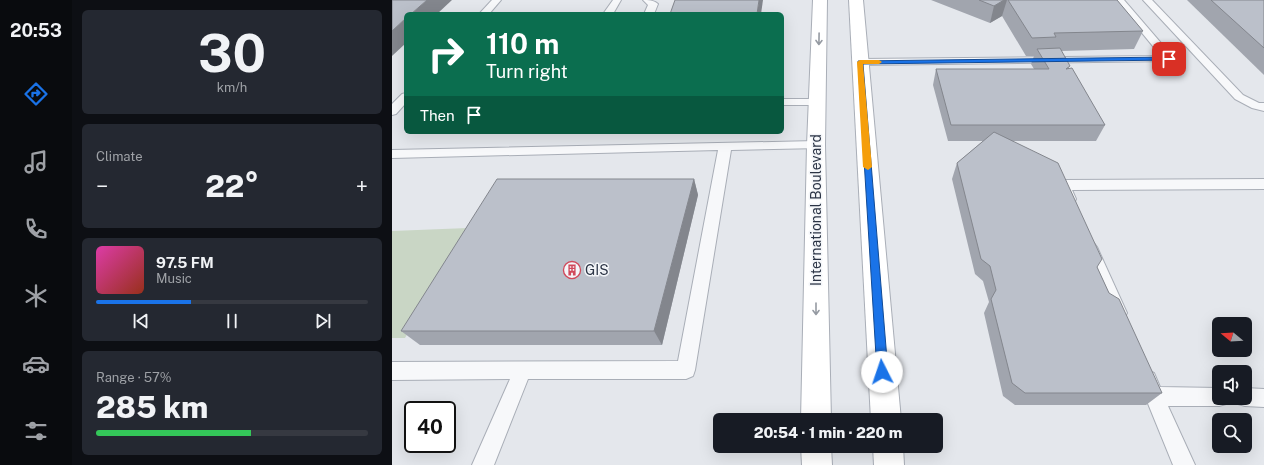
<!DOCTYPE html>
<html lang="en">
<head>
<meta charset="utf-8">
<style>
  :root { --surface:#171b24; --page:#242831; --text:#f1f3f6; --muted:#9ea1a6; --line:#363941; --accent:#1a73e8 }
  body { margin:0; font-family:"Public Sans",sans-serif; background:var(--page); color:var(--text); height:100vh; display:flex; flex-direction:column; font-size:15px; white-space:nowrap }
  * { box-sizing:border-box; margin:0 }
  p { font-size:13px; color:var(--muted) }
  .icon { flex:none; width:22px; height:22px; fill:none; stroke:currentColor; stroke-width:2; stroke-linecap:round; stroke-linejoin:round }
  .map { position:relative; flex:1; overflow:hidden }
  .side { display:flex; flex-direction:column; gap:10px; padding:10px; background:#0d0f14; width:320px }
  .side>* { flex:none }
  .hud { position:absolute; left:12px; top:12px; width:380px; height:122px; border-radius:6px; box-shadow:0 4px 16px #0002; background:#0b6e4f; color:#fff; overflow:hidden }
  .needle { width:26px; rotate:288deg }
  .buttons { position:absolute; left:820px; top:317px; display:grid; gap:8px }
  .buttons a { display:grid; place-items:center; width:40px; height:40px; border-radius:6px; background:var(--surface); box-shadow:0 4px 16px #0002; font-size:20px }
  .speed { position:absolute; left:12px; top:401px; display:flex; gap:8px; font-size:20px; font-weight:700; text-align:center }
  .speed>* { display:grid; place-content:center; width:52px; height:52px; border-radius:50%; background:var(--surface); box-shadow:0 4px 16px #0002; line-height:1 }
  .speed .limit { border:2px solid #111; border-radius:6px; background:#fff; color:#111 }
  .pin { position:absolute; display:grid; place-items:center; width:34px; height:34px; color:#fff; margin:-17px; border-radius:8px; box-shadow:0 2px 6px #0006 }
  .me { position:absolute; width:44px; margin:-22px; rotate:356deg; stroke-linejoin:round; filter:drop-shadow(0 0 3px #0008) }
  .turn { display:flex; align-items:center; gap:14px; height:84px; padding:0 16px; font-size:18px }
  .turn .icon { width:52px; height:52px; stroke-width:2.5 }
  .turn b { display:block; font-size:28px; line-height:34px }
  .then { display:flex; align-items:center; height:38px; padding:0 16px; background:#0003; gap:8px; font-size:15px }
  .big { font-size:30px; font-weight:800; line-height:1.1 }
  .side .tile { flex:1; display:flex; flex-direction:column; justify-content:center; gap:6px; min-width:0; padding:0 14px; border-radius:6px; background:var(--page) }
  .side .dial { align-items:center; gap:0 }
  .dial b { font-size:52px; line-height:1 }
  .song { display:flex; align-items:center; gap:12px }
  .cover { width:48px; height:48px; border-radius:6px; background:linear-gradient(135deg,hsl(320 70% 55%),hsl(10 70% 35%)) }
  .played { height:4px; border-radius:2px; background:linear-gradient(90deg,var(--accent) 35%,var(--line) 35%) }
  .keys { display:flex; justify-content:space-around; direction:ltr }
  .heat { display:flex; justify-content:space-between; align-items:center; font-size:22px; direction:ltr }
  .charge { height:6px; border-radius:3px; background:linear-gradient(90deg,#34c759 57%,var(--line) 0) }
  .trip { position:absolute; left:321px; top:413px; width:230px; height:40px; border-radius:6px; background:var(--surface); box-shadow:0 4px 16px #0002; font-weight:800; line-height:40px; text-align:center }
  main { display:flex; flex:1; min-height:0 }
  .tabs { display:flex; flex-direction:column; width:72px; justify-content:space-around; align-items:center; background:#090b0e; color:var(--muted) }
  .tabs .icon { width:28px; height:28px }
  .tabs .on { color:var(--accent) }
  .tabs b { font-size:18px; color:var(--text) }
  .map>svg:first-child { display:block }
  .green { fill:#c9d6c5 }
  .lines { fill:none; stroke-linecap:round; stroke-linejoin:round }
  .lane-casing { stroke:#a9aeb7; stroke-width:2 }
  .secondary-casing { stroke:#a9aeb7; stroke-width:2 }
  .lane { fill:#f7f8fa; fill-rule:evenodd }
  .secondary { fill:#fff; fill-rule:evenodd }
  .wall { fill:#a1a5ae }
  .shaded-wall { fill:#83868d }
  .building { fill:#bbc0ca; stroke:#83868d }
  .oneway { stroke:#959aa2 }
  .route { fill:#1a73e8; stroke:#114b97 }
  .slow { fill:#f59e0b }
  .labels { text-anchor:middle; stroke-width:3; stroke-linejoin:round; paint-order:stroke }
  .street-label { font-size:14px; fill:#2b3445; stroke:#f4f6f9 }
  .poi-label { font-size:14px; fill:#2b3445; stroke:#f4f6f9; text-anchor:start }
</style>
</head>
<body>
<main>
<nav class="tabs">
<b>20:53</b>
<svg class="icon on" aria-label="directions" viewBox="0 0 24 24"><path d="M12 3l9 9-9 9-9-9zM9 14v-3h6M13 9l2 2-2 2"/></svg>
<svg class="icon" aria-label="music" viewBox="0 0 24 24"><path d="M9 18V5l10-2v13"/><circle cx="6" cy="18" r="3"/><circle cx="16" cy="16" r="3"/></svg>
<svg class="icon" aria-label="phone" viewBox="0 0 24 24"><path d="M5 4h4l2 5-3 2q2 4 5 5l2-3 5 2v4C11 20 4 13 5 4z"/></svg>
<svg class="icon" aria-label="climate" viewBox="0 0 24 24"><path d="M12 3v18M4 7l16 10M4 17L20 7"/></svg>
<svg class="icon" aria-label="car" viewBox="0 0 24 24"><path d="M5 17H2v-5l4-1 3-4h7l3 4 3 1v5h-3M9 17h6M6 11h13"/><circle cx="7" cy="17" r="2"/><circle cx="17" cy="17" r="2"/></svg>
<svg class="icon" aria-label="filters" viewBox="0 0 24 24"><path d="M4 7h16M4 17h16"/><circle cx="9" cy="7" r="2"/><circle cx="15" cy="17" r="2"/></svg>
</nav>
<section class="side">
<div class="tile dial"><b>30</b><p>km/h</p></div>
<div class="tile"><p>Climate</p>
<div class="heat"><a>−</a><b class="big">22°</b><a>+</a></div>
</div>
<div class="tile">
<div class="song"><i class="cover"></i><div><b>97.5 FM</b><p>Music</p></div></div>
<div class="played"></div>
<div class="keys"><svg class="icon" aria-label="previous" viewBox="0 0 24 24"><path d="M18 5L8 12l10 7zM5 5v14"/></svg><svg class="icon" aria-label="pause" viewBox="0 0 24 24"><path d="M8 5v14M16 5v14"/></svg><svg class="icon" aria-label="next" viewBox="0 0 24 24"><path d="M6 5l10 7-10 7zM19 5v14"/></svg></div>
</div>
<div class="tile"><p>Range · 57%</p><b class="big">285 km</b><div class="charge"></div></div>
</section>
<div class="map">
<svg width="872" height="465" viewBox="0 0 872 465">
  <rect width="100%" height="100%" fill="#e4e7ec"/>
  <polygon class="green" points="76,228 13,338 0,338 0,231"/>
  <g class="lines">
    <g class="lane-casing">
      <g id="lane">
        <polygon points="100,0 109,0 97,14 87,14"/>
        <polygon points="221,0 229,0 221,14 211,14"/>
        <path d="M251 0C256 0 262 0 266 4L262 14H252L256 5Z"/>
        <polygon points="723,0 732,0 781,57 782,59 781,61 468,65 463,62 468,59 769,56"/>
        <polygon points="751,0 760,0 851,95 867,103 872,103 872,111 860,108 843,99"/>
        <polygon points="14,93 14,103 4,114 0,115 0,104 10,94"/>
        <polygon points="390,99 426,99 430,100 432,102 430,104 426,105 390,105"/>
        <polygon points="424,141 429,142 430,145 429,148 339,150 303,370 301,376 294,379 136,379 102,465 80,465 118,379 0,380 0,362 286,361 326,150 0,158 0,150"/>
        <polygon points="872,179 872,189 680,190 684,199 682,203 677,204 672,203 664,185 666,182 671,180"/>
        <polygon points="697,241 702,243 705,247 735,313 732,318 726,320 720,318 717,313 689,247 692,243"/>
        <polygon points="755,370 762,373 768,387 827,388 827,398 836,398 834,404 827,406 776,406 803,465 781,465 746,379 748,373"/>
        <polygon points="853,388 872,389 872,407 853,406 846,404 844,398 853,398"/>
      </g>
    </g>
    <g class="secondary-casing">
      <g id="secondary">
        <polygon points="421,0 435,0 433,145 439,420 409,420 415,145"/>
        <polygon points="457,0 471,0 509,420 479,420"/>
        <polygon points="409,446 439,446 440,465 410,465"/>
        <polygon points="481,446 511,446 512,465 482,465"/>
      </g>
    </g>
    <use href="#lane" class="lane"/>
    <use href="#secondary" class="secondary"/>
  </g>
  <g class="wall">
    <polygon points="539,0 725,0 751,31 742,49 669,51 677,68 713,125 704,141 621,141 705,267 717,293 770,393 754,405 623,405 611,396 592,313 597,302 591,281 583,274 560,179 565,163 591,141 556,141 541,85 544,69 642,69 639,64 642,56 634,56 610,16 598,23"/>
    <polygon points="795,0 872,0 872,75"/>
    <polygon points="302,179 306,195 270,345 28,345 9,331"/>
  </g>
  <g class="shaded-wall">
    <polygon points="35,0 60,0 45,14 19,14"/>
    <polygon points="367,0 371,0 369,14 365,14"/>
    <polygon points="612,0 615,0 610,16 598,23 602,6"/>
    <polygon points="14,18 14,43 0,56 0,31"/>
    <polygon points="302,179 306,195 270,345 262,331"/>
  </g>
  <g class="building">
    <polygon points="0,0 35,0 19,14 14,14 14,18 0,31"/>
    <polygon points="283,0 367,0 365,14 278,14"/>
    <polygon points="587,0 612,0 602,6"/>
    <polygon points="616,0 725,0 751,31 662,33 664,37 640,38"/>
    <polygon points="819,0 872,0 872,48"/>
    <polygon points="668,48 678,66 674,69 680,68 713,125 559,125 544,69 657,69 645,49"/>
    <polygon points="602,132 666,163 710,259 705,267 717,293 727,299 770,393 633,393 620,383 599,299 604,290 598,266 589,259 565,163"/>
    <polygon points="105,179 302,179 262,331 9,331"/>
  </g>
  <defs><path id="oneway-shaft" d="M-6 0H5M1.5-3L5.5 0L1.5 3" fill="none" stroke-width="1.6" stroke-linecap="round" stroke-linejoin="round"/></defs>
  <g class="oneway">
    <use href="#oneway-shaft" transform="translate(427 39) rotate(91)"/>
    <use href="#oneway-shaft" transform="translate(424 309) rotate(90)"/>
  </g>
  <polygon class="route" points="777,57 780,59 780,60 471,64 496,372 494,376 490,378 487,376 485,372 466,61"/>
  <polygon class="slow" points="468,60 487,60 490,62 487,64 471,64 480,167 476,170 471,167 465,62"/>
  <defs>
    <g id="building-ring" transform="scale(0.9)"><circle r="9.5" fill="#f4f6f9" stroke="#d1495b" stroke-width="1.5"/><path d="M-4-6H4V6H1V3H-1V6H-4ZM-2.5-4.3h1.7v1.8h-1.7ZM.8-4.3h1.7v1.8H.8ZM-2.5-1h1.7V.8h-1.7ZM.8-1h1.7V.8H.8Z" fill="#d1495b"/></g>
  </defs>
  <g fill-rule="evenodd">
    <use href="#building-ring" x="180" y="270"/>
  </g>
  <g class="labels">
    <g class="street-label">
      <text transform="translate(424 210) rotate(-90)" y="5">International Boulevard</text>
    </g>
    <g class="poi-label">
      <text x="193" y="275">GIS</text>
    </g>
  </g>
</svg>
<div class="buttons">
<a><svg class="needle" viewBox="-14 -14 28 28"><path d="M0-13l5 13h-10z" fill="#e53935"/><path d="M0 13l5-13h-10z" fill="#9ea1a6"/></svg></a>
<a><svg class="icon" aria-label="sound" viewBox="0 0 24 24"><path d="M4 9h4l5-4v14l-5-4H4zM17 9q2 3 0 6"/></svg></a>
<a><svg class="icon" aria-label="search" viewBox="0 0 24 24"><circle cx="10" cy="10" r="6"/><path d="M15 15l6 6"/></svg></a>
</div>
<div class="speed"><div class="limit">40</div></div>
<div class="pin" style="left:777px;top:59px;background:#d93025"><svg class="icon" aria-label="arrive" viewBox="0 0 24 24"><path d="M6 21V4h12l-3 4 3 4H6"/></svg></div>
<svg class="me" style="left:490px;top:372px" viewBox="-20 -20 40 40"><circle r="19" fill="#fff"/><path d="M0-13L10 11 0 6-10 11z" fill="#1a73e8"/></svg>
<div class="trip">20:54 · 1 min · 220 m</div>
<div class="hud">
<div class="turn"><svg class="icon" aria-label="right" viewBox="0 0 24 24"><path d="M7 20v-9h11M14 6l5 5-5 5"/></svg><div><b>110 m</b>Turn right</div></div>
<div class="then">Then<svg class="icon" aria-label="arrive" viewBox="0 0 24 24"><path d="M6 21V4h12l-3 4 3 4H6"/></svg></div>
</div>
</div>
</main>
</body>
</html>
